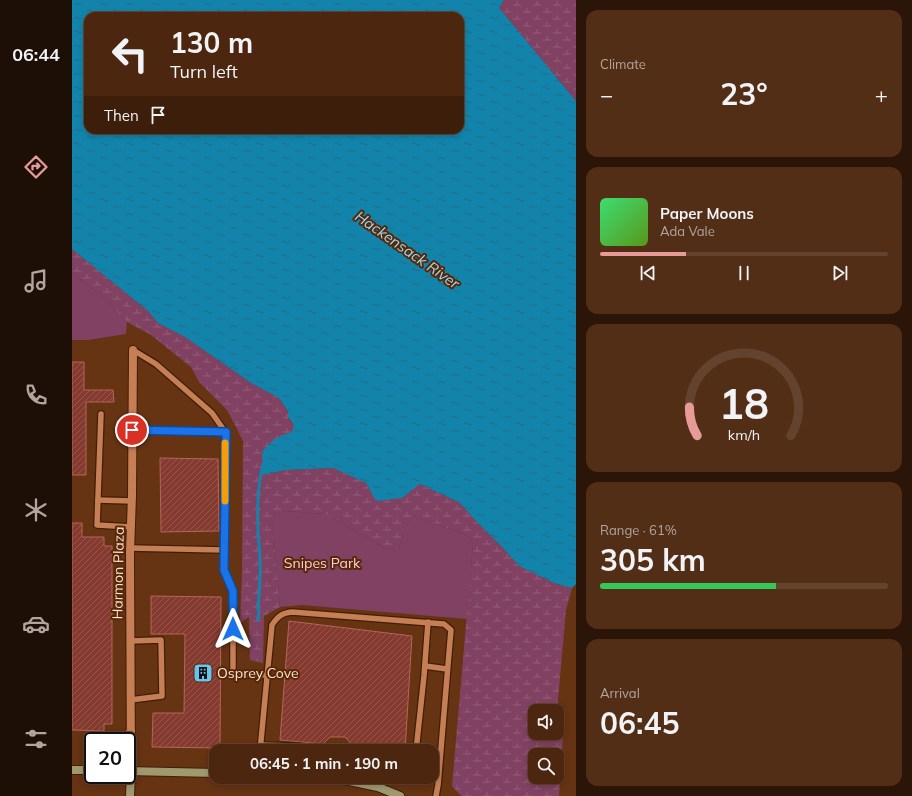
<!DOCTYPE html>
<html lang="en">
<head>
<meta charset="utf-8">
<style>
  :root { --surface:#4c260e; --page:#532e17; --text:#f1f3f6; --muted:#b2a59e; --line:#63432e; --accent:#e69b98 }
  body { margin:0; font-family:Mulish,sans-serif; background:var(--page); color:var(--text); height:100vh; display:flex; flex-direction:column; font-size:15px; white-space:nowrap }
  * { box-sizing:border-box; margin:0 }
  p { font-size:13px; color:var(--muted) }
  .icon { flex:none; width:22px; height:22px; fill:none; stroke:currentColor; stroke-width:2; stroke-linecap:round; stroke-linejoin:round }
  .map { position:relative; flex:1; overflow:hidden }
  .sheet { display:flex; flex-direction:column; gap:10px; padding:10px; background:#2a1508; width:336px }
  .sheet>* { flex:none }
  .top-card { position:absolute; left:12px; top:12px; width:380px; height:122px; border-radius:12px; box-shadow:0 2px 6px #0003,0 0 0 1px var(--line); background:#4c260e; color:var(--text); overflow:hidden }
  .controls { position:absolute; left:456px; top:704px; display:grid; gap:8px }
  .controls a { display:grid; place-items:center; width:36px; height:36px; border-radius:8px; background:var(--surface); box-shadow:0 2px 6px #0003,0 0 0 1px var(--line); font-size:20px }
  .speed { position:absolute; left:12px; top:732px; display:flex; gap:8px; font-size:20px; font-weight:700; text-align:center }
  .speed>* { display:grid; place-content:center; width:52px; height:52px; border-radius:50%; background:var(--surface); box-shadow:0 2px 6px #0003,0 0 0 1px var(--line); line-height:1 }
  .speed .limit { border:2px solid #111; border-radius:6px; background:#fff; color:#111 }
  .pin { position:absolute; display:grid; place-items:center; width:34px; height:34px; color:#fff; margin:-17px; border:2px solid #fff; border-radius:50%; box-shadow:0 1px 4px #0007 }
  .me { position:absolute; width:44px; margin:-22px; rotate:0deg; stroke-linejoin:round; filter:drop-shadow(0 0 3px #0008) }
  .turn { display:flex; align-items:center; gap:14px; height:84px; padding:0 20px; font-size:18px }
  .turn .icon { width:52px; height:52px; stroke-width:2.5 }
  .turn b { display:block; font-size:28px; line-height:34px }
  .then { display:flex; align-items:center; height:38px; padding:0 20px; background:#0003; gap:8px; font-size:15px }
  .big { font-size:30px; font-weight:700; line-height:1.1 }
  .sheet .card { flex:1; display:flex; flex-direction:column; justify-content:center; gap:6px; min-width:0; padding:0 14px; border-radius:12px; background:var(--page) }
  .sheet .dial { align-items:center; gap:0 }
  .dial svg { height:104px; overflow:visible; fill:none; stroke:var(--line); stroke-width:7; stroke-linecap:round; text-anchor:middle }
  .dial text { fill:var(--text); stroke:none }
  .song { display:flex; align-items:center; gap:12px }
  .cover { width:48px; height:48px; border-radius:6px; background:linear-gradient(135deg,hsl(140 70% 55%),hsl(90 70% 35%)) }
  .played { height:4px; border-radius:2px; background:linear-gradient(90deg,var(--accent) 30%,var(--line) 30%) }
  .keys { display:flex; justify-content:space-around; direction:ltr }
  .heat { display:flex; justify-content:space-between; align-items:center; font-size:22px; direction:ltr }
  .charge { height:6px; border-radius:3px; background:linear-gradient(90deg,#34c759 61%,var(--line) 0) }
  .trip { position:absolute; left:137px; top:744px; width:230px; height:40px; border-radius:12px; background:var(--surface); box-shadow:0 2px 6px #0003,0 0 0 1px var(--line); font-weight:700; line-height:40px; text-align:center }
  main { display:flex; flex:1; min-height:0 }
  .tabs { display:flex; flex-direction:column; width:72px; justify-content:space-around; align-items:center; background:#1e0f06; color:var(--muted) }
  .tabs .icon { width:28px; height:28px }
  .tabs .current { color:var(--accent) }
  .tabs b { font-size:18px; color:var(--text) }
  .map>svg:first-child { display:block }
  .green { fill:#814162 }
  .wetland { fill:url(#wetland-marsh); fill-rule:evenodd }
  .water { fill:url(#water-ripples); fill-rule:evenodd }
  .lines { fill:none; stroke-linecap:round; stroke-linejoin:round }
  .stream { stroke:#1284ac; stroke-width:3 }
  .building { fill:url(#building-hatch); stroke:#b56559 }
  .lane-casing { stroke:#411e08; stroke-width:8 }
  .street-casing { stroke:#411e08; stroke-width:10 }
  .secondary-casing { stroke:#411e08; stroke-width:10 }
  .lane { stroke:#c67e55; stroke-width:5.5 }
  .street { stroke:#c67e55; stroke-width:8 }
  .secondary { stroke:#a0986f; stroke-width:8 }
  .route-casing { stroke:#114b97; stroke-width:10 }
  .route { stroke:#1a73e8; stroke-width:7 }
  .slow { stroke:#f59e0b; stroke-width:7 }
  .labels { text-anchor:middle; stroke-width:4; stroke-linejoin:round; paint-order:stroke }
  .park-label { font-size:14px; fill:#facee2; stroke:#5a2806 }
  .street-label { font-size:14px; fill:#fbe3d6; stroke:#5a2806 }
  .poi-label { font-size:14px; fill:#fbe3d6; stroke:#5a2806; text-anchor:start }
  .water-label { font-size:15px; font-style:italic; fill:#96dcfd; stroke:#5a2806 }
</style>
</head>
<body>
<main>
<nav class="tabs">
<b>06:44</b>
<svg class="icon current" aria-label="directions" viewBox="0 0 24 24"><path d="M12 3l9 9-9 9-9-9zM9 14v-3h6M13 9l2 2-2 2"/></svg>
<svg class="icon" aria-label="music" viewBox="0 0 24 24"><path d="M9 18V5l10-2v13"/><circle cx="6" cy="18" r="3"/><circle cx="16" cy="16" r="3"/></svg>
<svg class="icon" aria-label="phone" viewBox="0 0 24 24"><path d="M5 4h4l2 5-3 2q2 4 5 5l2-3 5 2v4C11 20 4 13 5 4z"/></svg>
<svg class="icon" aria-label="climate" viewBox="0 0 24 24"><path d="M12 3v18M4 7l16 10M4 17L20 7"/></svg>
<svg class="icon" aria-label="car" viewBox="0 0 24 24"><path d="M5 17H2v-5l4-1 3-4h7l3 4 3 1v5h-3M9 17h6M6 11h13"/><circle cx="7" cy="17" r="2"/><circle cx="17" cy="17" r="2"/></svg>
<svg class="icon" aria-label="filters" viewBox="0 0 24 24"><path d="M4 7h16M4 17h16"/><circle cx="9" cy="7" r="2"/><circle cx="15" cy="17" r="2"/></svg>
</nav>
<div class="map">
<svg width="504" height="796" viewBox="0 0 504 796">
  <defs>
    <pattern id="wetland-marsh" width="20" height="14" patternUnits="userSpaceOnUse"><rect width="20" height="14" fill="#814162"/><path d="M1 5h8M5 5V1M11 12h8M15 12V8" fill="none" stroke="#945c78"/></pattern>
    <pattern id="water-ripples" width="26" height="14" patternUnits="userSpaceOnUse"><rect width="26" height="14" fill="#1284ac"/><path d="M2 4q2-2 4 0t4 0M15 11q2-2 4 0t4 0" fill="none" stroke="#296a81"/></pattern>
    <pattern id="building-hatch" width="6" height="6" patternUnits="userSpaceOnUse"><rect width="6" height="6" fill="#853a30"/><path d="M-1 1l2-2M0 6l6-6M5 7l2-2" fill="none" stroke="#97564d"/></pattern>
  </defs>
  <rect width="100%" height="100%" fill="#663313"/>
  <g class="green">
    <polygon points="0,273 28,294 55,322 54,334 16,340 0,340"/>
    <polygon points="214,511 254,514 316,550 327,548 333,527 341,516 395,535 401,544 395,619 230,605 208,607 202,539 201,514"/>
  </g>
  <g class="wetland">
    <polygon points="432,0 504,0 504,101 427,8"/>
    <path d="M0 249 76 311 86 323 113 337 179 383 207 398 216 411V418L222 425 221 432 212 434 192 475 214 470 261 468 294 483 298 491 330 498 348 484 388 503 403 520 431 548 447 566 482 583 500 588 494 610 485 711H463V733H485V719L491 738 487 796H389L380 786 401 544 395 535 341 516 333 527 327 548 316 550 254 514 214 511 201 514 202 539 208 607 192 616 191 663 178 660 177 617 168 623 170 573 171 441 165 429 155 410 127 382 119 367 79 335 55 322 28 294 0 273ZM463 755H485V777H463Z"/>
  </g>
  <path class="water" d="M0 0H432L427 8 504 101V584L500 588 482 583 447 566 431 548 403 520 388 503 348 484 330 498 304 501 294 483 261 468 214 470 191 475 190 452C200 440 205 436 220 432L222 425 216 417V411L207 398 179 383 113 337 86 323 76 311 0 249ZM16 16H388V130H16Z"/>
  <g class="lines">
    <path class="stream" d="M186 620 187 612 186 609C187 592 189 576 188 560 188 549 186 539 186 529 185 508 186 485 191 464"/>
  </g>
  <g class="building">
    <polygon points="0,362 12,362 12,390 41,390 42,402 14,402 14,475 0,475"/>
    <polygon points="88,458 146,459 147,531 89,532"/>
    <polygon points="0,523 10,523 10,537 32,537 32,546 40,546 40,724 32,724 32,731 0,730"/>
    <polygon points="79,596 149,597 148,748 80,747 81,713 112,713 113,634 79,634"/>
    <polygon points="217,621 340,636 333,751 282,747 273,737 258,737 251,744 208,740"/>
  </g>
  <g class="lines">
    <g class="lane-casing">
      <g id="lane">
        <polyline points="61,350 84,364 140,413 154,433 152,570 161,591 161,675 195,675"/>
        <polyline points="29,414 25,525 59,527"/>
        <polyline points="60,430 154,433"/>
        <polyline points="26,500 60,501"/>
        <polyline points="58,548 152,550"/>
        <polyline points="58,641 89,640 90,696 58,700"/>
        <polyline points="353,666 375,669"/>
        <polyline points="188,745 222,746 278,751"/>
        <path d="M188 751 200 625C206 616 210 613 220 612L372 624 379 630 377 653 366 785 364 796"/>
        <polyline points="344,751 352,676 356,622"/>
      </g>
    </g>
    <g class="street-casing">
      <g id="street">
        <polyline points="51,741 59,731"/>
        <polyline points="59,771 58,552 60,496 61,350"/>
      </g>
    </g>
    <g class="secondary-casing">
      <g id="secondary">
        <polyline points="0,770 21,770"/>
        <polyline points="55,771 144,773"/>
        <polyline points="249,777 263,778 306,787 328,796"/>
        <polyline points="58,796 59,771"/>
      </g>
    </g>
    <use href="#lane" class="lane"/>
    <use href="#street" class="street"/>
    <use href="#secondary" class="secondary"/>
  </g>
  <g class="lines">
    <g class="route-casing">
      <polyline id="route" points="60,430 154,432 152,570 161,591 161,629"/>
    </g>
    <use href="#route" class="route"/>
    <polyline class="slow" points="153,501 153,443"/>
  </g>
  <defs>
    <g id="building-square" transform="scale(1)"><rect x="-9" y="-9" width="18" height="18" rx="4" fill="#66c4ef" stroke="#5a2806"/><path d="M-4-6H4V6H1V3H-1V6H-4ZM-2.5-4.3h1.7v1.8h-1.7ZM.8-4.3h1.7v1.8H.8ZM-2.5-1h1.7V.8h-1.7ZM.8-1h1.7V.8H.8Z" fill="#111"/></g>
  </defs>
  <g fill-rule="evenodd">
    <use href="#building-square" x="131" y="673"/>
  </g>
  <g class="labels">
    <g class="park-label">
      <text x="250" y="568">Snipes Park</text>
    </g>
    <g class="street-label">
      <text transform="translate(46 573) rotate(-89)" y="5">Harmon Plaza</text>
    </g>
    <g class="poi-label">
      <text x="145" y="678">Osprey Cove</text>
    </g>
    <g class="water-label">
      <text transform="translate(335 250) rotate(35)" y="5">Hackensack River</text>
    </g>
  </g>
</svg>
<div class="controls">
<a><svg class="icon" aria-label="sound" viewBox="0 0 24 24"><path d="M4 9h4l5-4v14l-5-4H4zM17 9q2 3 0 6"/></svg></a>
<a><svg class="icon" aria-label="search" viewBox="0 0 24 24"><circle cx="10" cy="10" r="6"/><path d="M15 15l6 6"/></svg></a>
</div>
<div class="speed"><div class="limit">20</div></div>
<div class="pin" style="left:60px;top:430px;background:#d93025"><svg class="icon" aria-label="arrive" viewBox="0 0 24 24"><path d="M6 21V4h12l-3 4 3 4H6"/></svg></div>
<svg class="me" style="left:161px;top:629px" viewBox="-20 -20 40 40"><path d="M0-17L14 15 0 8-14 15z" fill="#1a73e8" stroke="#fff" stroke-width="4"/></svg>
<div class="trip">06:45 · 1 min · 190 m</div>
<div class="top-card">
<div class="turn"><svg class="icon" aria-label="left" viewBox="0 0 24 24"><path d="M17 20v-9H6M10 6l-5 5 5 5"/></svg><div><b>130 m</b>Turn left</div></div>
<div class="then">Then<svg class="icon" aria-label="arrive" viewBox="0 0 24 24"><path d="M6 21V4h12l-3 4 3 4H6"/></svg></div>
</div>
</div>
<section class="sheet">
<div class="card"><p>Climate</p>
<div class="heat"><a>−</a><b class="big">23°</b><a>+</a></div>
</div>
<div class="card">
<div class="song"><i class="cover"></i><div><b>Paper Moons</b><p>Ada Vale</p></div></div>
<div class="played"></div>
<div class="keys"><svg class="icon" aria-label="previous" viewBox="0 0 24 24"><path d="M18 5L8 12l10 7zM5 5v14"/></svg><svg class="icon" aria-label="pause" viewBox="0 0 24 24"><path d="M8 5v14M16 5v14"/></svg><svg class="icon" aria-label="next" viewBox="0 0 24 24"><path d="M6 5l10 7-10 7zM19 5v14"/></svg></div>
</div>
<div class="card dial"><svg viewBox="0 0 100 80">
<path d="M14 69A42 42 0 1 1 86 69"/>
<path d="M14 69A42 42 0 0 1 8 47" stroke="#e69b98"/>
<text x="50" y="56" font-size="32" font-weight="700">18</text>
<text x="50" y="72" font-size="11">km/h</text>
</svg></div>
<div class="card"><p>Range · 61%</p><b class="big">305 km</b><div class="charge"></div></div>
<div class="card"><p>Arrival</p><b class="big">06:45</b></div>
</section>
</main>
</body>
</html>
